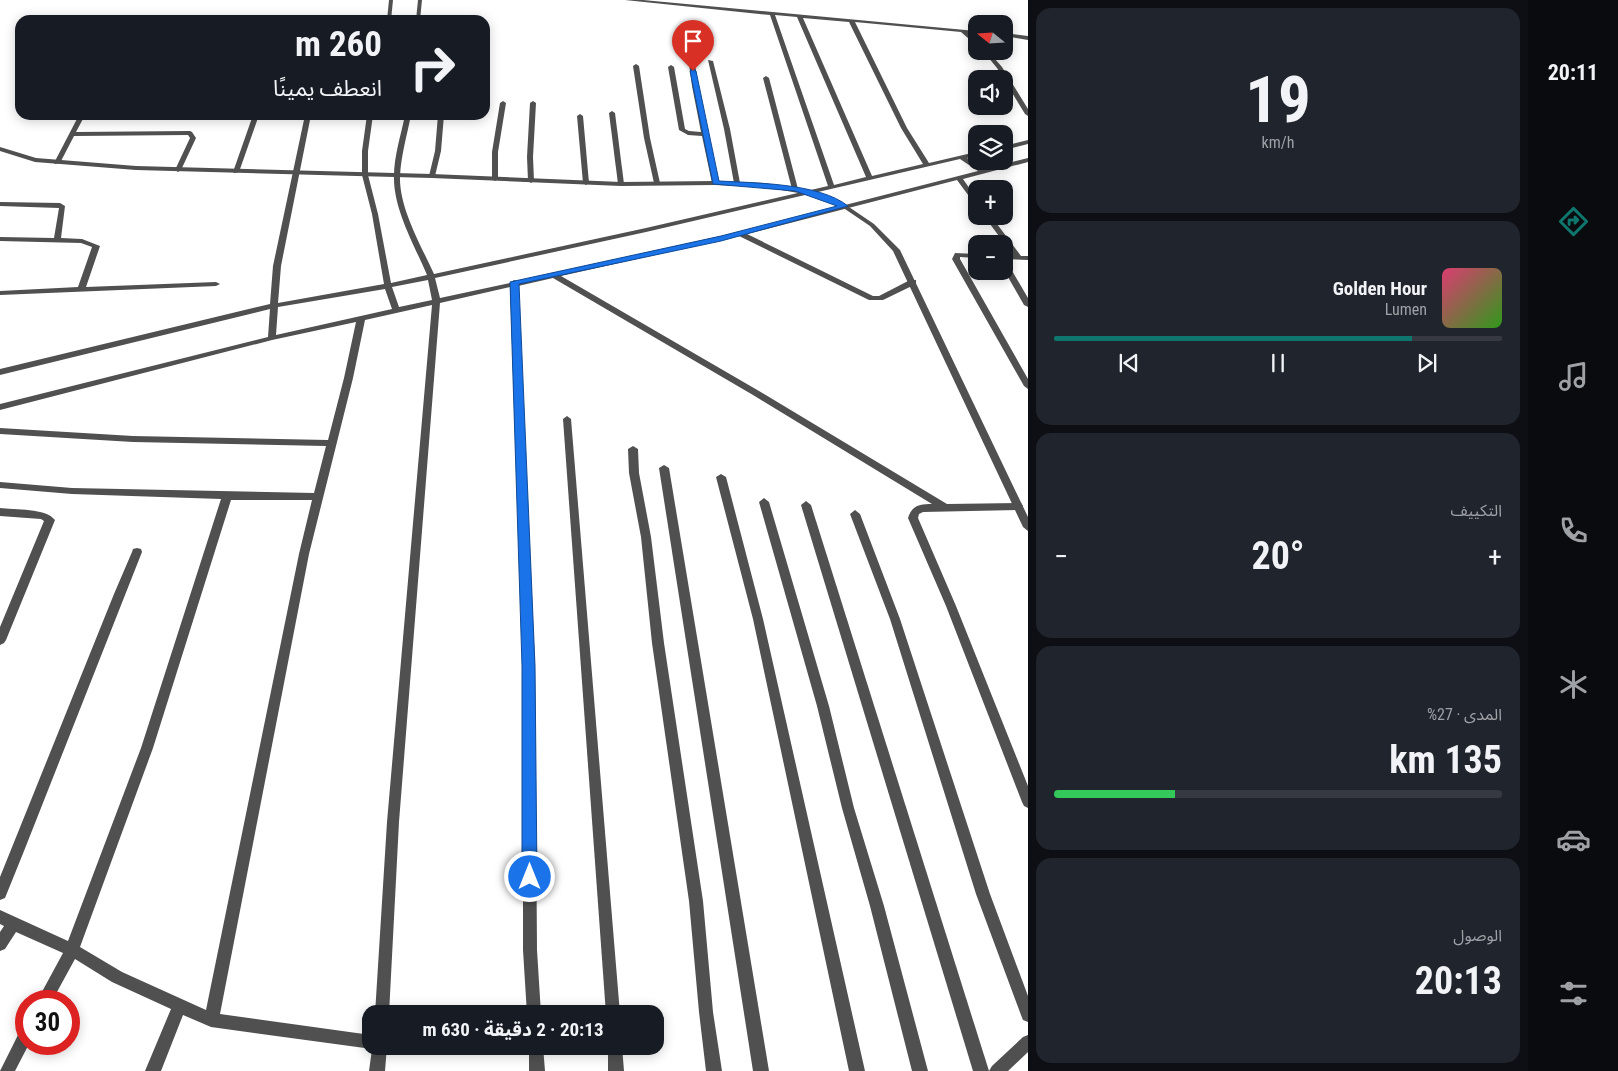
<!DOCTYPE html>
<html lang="ar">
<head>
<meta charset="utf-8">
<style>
  :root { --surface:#171b24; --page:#20242c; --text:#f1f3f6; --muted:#9ea1a6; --line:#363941; --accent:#0f766e }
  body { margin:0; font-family:"Roboto Condensed","Noto Sans Arabic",sans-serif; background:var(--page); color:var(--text); direction:rtl; height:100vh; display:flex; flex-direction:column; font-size:19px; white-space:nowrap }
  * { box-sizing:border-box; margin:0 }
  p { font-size:16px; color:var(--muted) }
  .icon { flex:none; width:28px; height:28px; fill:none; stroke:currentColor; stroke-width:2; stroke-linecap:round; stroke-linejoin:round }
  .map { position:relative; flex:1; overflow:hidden; direction:ltr }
  .details { display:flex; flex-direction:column; gap:8px; padding:8px; background:#0d0f14; width:500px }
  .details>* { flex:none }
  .banner { position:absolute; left:15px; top:15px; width:475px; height:105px; border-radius:15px; box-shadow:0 2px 12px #0003; direction:rtl; background:#171b24; color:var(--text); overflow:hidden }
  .needle { width:32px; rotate:288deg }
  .buttons { position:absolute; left:968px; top:15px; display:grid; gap:10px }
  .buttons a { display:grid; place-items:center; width:45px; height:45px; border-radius:10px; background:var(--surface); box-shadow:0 2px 12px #0003; font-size:25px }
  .speed { position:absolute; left:15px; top:990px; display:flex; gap:10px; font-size:25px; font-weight:700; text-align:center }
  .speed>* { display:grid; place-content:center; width:65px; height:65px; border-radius:50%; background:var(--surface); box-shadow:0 2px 12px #0003; line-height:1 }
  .speed .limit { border:8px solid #d22; background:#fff; color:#111 }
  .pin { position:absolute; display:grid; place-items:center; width:42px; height:42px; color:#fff; margin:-51px -21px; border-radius:50% 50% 50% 0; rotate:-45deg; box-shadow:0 0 5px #0007 }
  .pin .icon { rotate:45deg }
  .me { position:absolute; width:55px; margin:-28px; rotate:0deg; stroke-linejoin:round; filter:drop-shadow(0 0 4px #0008) }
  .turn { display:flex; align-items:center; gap:18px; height:105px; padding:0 25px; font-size:22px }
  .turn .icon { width:65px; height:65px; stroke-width:2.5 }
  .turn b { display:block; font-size:35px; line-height:42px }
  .big { font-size:38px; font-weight:700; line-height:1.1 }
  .details .card { flex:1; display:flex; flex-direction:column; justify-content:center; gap:8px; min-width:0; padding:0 18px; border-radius:15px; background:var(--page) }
  .details .dial { align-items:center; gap:0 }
  .dial b { font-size:65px; line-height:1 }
  .song { display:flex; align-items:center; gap:15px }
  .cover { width:60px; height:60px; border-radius:8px; background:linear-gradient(135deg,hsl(340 70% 55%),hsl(110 70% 35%)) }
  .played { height:5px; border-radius:2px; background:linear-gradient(90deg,var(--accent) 80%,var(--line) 80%) }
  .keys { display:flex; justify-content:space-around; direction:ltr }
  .heat { display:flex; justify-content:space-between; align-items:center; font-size:28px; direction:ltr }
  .charge { height:8px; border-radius:4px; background:linear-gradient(90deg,#34c759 27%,var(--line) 0) }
  .trip { position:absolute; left:362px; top:1005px; width:302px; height:50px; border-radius:15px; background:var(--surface); box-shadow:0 2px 12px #0003; font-weight:700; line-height:50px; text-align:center; direction:rtl }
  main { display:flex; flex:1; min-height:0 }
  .tab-bar { display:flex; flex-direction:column; width:90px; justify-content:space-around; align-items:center; background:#090b0e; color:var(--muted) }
  .tab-bar .icon { width:35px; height:35px }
  .tab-bar .selected { color:var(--accent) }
  .tab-bar b { font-size:22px; color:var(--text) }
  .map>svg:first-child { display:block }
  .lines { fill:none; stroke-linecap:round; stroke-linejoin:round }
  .minor { fill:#505050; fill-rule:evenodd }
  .tertiary { fill:#505050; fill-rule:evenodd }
  .route { fill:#1a73e8; stroke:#114b97 }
</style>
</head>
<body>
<main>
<nav class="tab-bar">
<b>20:11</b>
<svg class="icon selected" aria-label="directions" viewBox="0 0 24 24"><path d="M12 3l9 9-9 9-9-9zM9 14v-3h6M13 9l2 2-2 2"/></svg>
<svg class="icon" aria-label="music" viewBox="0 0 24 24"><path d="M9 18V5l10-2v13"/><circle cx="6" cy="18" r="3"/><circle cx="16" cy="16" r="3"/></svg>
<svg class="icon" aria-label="phone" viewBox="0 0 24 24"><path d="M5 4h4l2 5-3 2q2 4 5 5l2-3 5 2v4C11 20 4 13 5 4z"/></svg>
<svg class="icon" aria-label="climate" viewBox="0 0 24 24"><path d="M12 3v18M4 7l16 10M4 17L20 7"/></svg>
<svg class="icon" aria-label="car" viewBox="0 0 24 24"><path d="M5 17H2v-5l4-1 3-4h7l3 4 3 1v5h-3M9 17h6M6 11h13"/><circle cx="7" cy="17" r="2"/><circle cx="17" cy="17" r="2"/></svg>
<svg class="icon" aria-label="filters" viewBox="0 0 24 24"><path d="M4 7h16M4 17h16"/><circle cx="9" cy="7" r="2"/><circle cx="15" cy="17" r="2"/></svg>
</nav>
<section class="details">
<div class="card dial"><b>19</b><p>km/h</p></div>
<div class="card">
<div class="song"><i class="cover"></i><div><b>Golden Hour</b><p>Lumen</p></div></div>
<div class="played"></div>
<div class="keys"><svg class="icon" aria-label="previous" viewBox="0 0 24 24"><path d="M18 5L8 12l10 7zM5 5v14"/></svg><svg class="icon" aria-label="pause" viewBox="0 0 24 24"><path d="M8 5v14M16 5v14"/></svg><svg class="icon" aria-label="next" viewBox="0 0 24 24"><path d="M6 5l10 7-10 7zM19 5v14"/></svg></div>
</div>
<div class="card"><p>التكييف</p>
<div class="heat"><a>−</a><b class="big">20°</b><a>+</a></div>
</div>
<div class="card"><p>المدى · 27%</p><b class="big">135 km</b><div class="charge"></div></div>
<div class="card"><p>الوصول</p><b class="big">20:13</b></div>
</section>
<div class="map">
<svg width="1028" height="1071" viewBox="0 0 1028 1071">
  <rect width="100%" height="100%" fill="#fff"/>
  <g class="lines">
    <g class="minor">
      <polygon points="389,0 393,0 391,20 387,20"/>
      <polygon points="418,0 422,0 420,20 416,20"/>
      <path d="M625 0H643L976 31V33H968L976 40V45L961 32 855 22 907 128 929 163 976 152V156L967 158 984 169 1028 158V162L963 179 976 198V204L974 203 957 180 747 234 873 296H879L910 280H916V284L883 300H869L739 236 561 276 759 391 947 504 1021 503 1023 506 1018 510 923 512 919 514 918 518 956 606 1028 786V808L1024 806 1022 802 946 606 908 518C912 505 920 504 932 504L753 395 553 278 518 286 535 666 537 950 541 1014H527L523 950V666L510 287 440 303 399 822 389 1014H375L387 822 432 305 365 320 353 378 309 554 220 1014 371 1035V1046H387L385 1071H369L372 1049 211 1027 183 1015 161 1071H145L171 1009 112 982 75 959 52 1001H37L63 953 16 932 5 949 0 951V932L4 926 0 924V910L68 941 141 748 221 499 72 494 0 488V482L72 488 314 493 326 446 133 442 0 434V428L133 436 328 440 344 378 356 322 272 340 0 410V404L268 337 270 309 0 375V369L270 304 273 266 305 115H311L281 266 278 303 384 284 372 214 362 175V151L367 115H373L368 151V175L378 214 391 283 427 275C415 246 393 209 394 176 394 156 401 135 405 115H411C407 135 401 156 400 176 399 208 421 245 434 274L646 228 828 186 770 15ZM775 15 797 17 866 177 834 185ZM803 18 849 22 901 128 923 164 872 176ZM960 159 978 171 739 232 517 281 514 280 510 283 440 298 435 278 646 232ZM428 280 432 300 399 307 392 287ZM385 289 392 309 276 335 278 307ZM231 500H312L299 554 206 1010 122 972 80 947 153 748Z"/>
      <polygon points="1004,33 1028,36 1028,40 1004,36"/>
      <polygon points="983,51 988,51 1002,67 1028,109 1028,116 1025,114 997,68"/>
      <polygon points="691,54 694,56 698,86 718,183 715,185 712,183 702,136 688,135 679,130 668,67 671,65 674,67 685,129 689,131 701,132 692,86 688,56"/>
      <polygon points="708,60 713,61 730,129 740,183 737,185 734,183 724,129"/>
      <polygon points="636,64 639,66 650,138 660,183 657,185 654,183 644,138 633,66"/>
      <polygon points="766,76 769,78 798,189 797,190 792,189 763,78"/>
      <polygon points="503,101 506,103 498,152 498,179 495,181 492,179 492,152 500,103"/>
      <polygon points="533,101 536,103 533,157 534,181 531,183 528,181 527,157 530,103"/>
      <polygon points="612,111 615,113 624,184 621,186 618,184 609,113"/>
      <polygon points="580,114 583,116 589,183 586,185 583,183 577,116"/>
      <polygon points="79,115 85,115 76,132 190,131 192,132 196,138 181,170 178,172 175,170 190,138 188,135 74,136 60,163 55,164 54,163"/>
      <polygon points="253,115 259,115 239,172 234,173 233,172"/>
      <polygon points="438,115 444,115 441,151 435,176 432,178 429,176 435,151"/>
      <polygon points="1028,140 1028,144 1004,150 1004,146"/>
      <polygon points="0,202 60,203 65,206 61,238 82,239 100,246 86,287 216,282 220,284 216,286 0,295 0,291 78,287 92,247 81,243 0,241 0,237 54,238 59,208 0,206"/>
      <polygon points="984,216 991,216 1021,256 1028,256 1028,260 1004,259 1004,255 1013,255"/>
      <polygon points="955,253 976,254 976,258 960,257 960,259 1028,379 1028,389 1024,386 952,259"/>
      <polygon points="1004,262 1008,264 1028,298 1028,307 1024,305 1004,270"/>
      <polygon points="567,416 571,419 620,1014 606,1014 563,419"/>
      <polygon points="633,446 638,449 639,473 651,537 664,643 703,901 713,1012 722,1071 706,1071 699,1012 689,901 652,643 641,537 629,473 628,449"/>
      <polygon points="664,465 669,468 769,1071 753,1071 659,468"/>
      <polygon points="721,474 726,477 763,619 865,1071 849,1071 753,619 716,477"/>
      <polygon points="764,498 769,502 829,706 854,808 884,906 928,1071 912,1071 870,906 842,808 817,706 759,502"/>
      <polygon points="806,501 811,505 989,1071 973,1071 801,505"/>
      <path d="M0 508C15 510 46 508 55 520L6 640 4 643 0 645V627L44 521 41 519 0 516Z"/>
      <polygon points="855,510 860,514 900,619 990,894 1028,996 1028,1022 1023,1020 1021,1015 976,894 890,619 850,514"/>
      <polygon points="137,548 141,549 142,552 24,851 5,898 0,900 0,877 114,594 132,552 133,549"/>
      <polygon points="26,1027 26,1044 29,1044 15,1071 0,1071 21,1029"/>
      <polygon points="1028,1035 1028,1052 1008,1071 989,1071 992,1066 1023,1037"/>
      <polygon points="529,1046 543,1046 545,1071 529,1071"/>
      <polygon points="608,1046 622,1046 624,1071 608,1071"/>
    </g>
    <polygon class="tertiary" points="0,147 36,158 136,166 432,174 621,182 715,181 764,183 814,192 846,205 874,224 900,250 1028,517 1028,531 1023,527 893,251 870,226 842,207 810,195 764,187 715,185 621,186 432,178 136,170 35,162 0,151"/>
  </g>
  <path class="route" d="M693 69 696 71 719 181C755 183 819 183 848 206L721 241 519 284 535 666 537 877 535 882 530 885 524 882 522 877V666L510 282 721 236 837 206 795 191 713 184 690 71Z"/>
</svg>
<div class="buttons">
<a><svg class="needle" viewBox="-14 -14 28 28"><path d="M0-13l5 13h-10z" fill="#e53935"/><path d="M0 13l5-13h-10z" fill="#9ea1a6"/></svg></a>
<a><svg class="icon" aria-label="sound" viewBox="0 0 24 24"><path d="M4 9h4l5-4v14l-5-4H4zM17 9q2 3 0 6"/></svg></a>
<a><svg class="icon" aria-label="layers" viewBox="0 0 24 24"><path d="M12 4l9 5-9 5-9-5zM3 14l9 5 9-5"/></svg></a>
<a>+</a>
<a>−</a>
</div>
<div class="speed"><div class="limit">30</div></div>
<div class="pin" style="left:693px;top:71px;background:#d93025"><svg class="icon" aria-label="arrive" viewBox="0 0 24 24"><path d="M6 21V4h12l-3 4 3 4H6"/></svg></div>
<svg class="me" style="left:530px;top:877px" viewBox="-20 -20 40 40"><circle r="17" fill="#1a73e8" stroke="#fff" stroke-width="3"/><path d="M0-11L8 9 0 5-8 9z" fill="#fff"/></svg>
<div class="trip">20:13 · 2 دقيقة · 630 m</div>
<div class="banner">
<div class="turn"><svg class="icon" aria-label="right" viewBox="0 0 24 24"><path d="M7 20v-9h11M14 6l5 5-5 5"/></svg><div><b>260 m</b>انعطف يمينًا</div></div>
</div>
</div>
</main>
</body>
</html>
